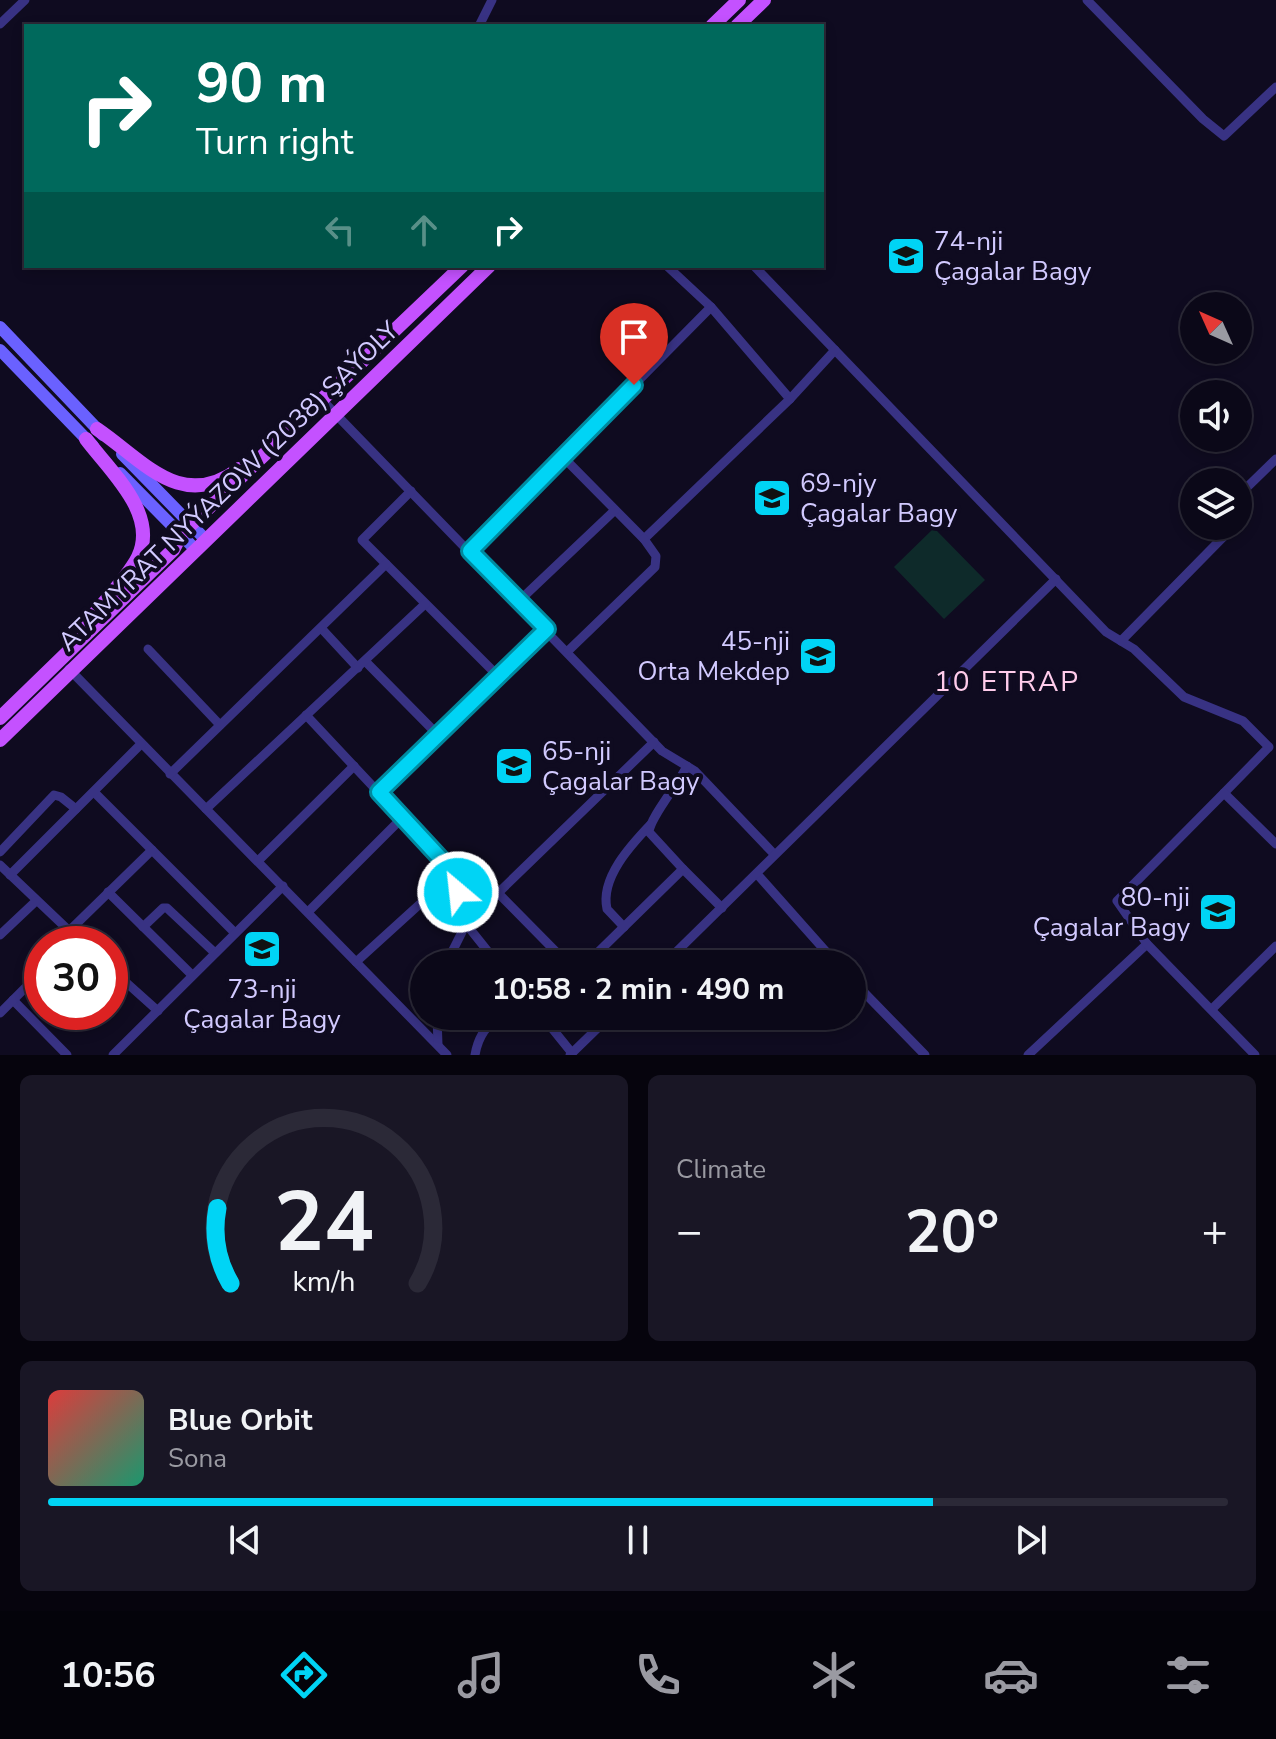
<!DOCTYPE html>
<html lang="en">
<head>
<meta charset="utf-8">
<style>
  :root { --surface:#0b0818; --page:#191625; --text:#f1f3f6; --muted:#9a9aa2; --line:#2b2937; --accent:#00d4f5 }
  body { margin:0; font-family:"Nunito Sans",sans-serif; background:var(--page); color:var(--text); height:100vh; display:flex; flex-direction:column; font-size:30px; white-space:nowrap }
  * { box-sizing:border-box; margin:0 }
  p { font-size:26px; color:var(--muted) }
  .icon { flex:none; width:44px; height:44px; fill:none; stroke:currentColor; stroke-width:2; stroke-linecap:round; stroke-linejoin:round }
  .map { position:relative; height:1055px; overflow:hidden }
  .sheet { display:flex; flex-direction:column; gap:20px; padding:20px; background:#06040d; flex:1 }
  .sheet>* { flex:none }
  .banner { position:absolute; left:24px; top:24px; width:800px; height:244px; border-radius:0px; box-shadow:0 4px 12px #0003,0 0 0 2px var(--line); background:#00695c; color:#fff; overflow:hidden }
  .needle { width:52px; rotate:315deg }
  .buttons { position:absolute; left:1180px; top:292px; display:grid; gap:16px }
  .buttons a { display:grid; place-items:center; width:72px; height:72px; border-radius:50%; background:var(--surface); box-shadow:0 4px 12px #0003,0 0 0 2px var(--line); font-size:40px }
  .speed { position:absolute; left:24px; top:926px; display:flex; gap:16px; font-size:40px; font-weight:700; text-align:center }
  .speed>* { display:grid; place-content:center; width:104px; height:104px; border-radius:50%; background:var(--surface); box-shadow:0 4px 12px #0003,0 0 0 2px var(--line); line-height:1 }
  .speed .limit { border:12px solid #d22; background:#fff; color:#111 }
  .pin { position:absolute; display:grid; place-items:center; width:68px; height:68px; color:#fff; margin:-82px -34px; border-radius:50% 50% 50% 0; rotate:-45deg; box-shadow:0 0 8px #0007 }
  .pin .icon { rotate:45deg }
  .me { position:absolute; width:88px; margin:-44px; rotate:332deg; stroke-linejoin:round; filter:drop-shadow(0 0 6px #0008) }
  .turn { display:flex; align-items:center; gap:28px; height:168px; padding:0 40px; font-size:36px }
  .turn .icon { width:104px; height:104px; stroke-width:2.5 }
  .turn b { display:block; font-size:56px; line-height:68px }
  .lanes { display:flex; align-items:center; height:76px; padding:0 40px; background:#0003; justify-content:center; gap:40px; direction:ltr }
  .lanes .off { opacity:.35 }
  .big { font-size:60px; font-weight:700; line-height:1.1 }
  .sheet .widget { flex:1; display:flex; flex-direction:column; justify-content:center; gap:12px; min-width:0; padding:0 28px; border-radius:12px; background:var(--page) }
  .sheet .dial { align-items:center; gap:0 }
  .dial svg { height:208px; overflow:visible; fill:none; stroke:var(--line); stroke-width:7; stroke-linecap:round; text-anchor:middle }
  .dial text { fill:var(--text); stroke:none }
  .song { display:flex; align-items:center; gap:24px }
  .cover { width:96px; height:96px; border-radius:12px; background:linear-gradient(135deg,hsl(0 70% 55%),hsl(160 70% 35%)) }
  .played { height:8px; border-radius:4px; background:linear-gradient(90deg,var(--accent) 75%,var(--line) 75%) }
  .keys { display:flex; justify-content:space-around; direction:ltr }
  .heat { display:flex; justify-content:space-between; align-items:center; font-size:44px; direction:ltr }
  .sheet .tiles { flex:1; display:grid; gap:20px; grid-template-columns:1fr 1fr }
  .widget:last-child { grid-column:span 2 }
  .trip { position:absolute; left:410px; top:950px; width:456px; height:80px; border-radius:40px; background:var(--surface); box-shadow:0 4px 12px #0003,0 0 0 2px var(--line); font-weight:700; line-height:80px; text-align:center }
  .dock { display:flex; height:128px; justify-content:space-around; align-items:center; background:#04030a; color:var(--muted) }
  .dock .icon { width:56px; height:56px }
  .dock .active { color:var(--accent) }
  .dock b { font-size:36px; color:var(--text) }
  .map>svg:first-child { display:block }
  .pitch { fill:#0e2a2a }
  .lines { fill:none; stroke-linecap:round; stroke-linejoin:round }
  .street { stroke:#383283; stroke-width:9 }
  .secondary { stroke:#6a61ff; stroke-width:12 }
  .primary { stroke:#c451ff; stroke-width:14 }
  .route-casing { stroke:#008a9f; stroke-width:20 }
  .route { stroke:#00d4f5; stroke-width:14 }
  .labels { text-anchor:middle; stroke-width:8; stroke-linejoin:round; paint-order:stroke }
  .poi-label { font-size:26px; fill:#d2caff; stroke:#0f0b20; text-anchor:start }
  .street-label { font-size:26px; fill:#d2caff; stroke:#0f0b20 }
  .neighbourhood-label { font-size:28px; letter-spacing:2px; fill:#ffcceb; stroke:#0f0b20 }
</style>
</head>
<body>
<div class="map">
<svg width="1276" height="1055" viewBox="0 0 1276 1055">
  <rect width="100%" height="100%" fill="#0f0b20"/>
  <polygon class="pitch" points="934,528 985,580 944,619 894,567"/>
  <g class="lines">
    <g class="street">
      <polyline points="1087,0 1203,119 1224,136 1276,87"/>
      <polyline points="0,24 25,0"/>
      <polyline points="479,26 492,0"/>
      <polyline points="667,266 711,307 790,399"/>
      <polyline points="754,266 1106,632 1134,649 1184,697 1243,721 1269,747 1224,793"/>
      <polyline points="322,400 662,751 695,771 774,854"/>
      <polyline points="563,457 644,539 790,399 835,350"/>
      <polyline points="411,491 362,540 498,676"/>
      <polyline points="1238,496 1276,459"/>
      <polyline points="470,551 711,307"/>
      <polyline points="519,601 615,510"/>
      <polyline points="321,628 358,668"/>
      <polyline points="1121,641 1234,526"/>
      <polyline points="148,649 220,725"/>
      <polyline points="568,651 655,567 656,556 644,539"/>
      <polyline points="365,661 438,735"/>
      <polyline points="69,669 447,1055"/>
      <polyline points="306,715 454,873 461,913 466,924 498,964"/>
      <polyline points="170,774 386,564"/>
      <polyline points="94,792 235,933"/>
      <polyline points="379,792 547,629"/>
      <polyline points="206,809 425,604"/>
      <polyline points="0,852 54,795 61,797 76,809"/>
      <polyline points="258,861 354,766"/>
      <polyline points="0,865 83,944"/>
      <path d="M683 869 649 832C650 817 678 785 687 766"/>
      <polyline points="757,874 837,964"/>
      <polyline points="10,875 141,744"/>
      <polyline points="108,892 192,975"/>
      <polyline points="498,893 568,964"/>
      <polyline points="308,912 401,819"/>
      <polyline points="143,927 163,908 167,908 215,953"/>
      <path d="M624 927 607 909C600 878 631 845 650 825"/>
      <polyline points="69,931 152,850"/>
      <polyline points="0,935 36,901"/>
      <polyline points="356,962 454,873"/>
      <polyline points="446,964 466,924 654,742"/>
      <polyline points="586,964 683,869 722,908"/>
      <polyline points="664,964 1056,579"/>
      <polyline points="110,968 158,1011"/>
      <polyline points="852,980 925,1055"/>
      <polyline points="13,1000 67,1055"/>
      <polyline points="1212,1009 1276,946"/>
      <polyline points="0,1013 42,971"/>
      <polyline points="437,1016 438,1045"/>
      <polyline points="542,1016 572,1053"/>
      <polyline points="113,1055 283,886"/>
      <path d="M475 1055C478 1037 486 1024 502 1016"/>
      <polyline points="570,1055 610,1016"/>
      <polyline points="1028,1055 1147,944"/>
      <polyline points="1255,1055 1147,944 1117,901 1224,793 1276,844"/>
    </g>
    <g class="secondary">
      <polyline points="0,327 103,435"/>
      <polyline points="0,350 93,446"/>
      <polyline points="122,454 206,540"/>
      <polyline points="120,473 196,550"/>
    </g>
    <g class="primary">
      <polyline points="712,26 739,0"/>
      <polyline points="737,26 764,0"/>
      <path d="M97 429C144 461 181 512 239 469"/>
      <path d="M86 439C110 471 159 514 138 557 128 577 102 604 88 622"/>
      <polyline points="0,718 173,550 181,534 462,266"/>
      <polyline points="0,740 489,266"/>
    </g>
  </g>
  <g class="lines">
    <g class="route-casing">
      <polyline id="route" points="458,892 454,873 379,792 547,629 470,551 634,385"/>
    </g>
    <use href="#route" class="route"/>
  </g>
  <defs>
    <g id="school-square" transform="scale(2)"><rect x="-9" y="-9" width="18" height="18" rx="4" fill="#00d4f5" stroke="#0f0b20"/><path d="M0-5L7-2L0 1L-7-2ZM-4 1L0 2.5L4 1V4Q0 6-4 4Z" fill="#111"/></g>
  </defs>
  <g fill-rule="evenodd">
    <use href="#school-square" x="906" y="256"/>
    <use href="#school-square" x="772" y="498"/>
    <use href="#school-square" x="818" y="656"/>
    <use href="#school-square" x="514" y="766"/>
    <use href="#school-square" x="1218" y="912"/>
    <use href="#school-square" x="262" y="949"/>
  </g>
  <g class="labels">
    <g class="poi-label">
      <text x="934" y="250">74-nji<tspan x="934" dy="30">Çagalar Bagy</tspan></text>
      <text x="800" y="492">69-njy<tspan x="800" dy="30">Çagalar Bagy</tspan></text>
      <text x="790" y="650" text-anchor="end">45-nji<tspan x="790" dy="30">Orta Mekdep</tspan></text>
      <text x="542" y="760">65-nji<tspan x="542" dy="30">Çagalar Bagy</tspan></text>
      <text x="1190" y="906" text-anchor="end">80-nji<tspan x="1190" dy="30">Çagalar Bagy</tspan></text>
      <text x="262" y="998" text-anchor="middle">73-nji<tspan x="262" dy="30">Çagalar Bagy</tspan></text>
    </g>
    <g class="street-label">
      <text transform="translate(228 486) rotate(-44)" y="9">ATAMYRAT NYÝAZOW (2038) ŞAÝOLY</text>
    </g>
    <g class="neighbourhood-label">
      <text x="1007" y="691">10 ETRAP</text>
    </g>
  </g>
</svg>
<div class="buttons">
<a><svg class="needle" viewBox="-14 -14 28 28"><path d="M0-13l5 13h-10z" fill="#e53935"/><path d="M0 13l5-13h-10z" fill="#9a9aa2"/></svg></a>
<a><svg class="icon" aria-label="sound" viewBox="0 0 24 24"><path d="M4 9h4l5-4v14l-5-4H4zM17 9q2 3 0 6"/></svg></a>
<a><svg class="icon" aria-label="layers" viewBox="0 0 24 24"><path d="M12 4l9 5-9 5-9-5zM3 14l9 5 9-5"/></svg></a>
</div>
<div class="speed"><div class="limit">30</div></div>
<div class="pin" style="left:634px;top:385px;background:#d93025"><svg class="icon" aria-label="arrive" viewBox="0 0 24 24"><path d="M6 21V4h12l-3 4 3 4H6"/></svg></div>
<svg class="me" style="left:458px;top:892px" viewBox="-20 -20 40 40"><circle r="17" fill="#00d4f5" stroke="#fff" stroke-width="3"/><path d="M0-11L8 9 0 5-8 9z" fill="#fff"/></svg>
<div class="trip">10:58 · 2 min · 490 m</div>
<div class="banner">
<div class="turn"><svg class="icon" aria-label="right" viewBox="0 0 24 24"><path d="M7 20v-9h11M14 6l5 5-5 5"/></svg><div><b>90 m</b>Turn right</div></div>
<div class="lanes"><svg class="icon off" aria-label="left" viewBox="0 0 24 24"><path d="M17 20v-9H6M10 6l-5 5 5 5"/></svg><svg class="icon off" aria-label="ahead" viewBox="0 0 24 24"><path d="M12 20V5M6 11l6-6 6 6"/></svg><svg class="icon" aria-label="right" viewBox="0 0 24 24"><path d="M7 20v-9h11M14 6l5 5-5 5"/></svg></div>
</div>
</div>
<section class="sheet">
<div class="tiles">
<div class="widget dial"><svg viewBox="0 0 100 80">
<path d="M14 69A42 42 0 1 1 86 69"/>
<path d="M14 69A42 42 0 0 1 9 40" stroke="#00d4f5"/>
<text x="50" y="56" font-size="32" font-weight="700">24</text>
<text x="50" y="72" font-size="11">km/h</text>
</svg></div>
<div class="widget"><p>Climate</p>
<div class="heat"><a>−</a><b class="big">20°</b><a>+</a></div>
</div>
<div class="widget">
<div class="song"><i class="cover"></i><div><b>Blue Orbit</b><p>Sona</p></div></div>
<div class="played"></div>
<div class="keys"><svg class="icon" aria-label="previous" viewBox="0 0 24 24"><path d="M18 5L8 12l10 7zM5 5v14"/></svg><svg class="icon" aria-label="pause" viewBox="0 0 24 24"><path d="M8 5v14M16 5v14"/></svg><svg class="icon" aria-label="next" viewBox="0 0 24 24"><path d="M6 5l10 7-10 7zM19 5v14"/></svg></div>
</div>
</div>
</section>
<nav class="dock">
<b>10:56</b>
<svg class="icon active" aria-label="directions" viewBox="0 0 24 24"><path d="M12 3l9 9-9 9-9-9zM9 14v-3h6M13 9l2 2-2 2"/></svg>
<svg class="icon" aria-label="music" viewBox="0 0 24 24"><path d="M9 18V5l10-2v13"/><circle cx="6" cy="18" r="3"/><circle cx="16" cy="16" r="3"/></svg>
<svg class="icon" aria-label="phone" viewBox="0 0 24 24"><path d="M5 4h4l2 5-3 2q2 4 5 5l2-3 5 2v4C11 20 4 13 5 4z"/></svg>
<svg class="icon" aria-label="climate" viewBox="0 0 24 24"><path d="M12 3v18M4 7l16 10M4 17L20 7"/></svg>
<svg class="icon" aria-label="car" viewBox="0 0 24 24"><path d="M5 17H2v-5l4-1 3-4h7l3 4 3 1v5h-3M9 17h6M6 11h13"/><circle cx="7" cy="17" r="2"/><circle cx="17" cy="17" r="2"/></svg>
<svg class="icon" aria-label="filters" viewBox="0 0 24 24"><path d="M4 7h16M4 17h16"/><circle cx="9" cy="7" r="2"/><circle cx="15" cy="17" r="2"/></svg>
</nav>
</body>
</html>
